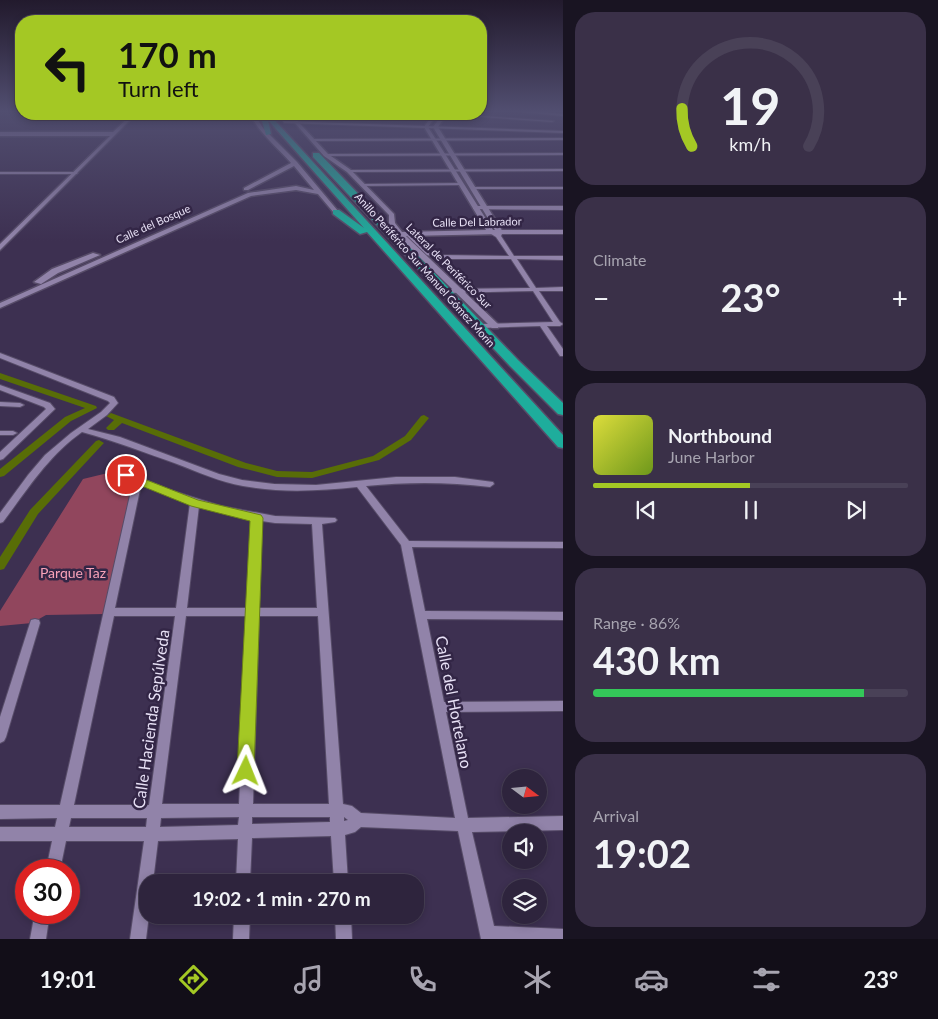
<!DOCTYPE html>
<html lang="en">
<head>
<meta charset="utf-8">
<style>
  :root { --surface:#2e243d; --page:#3a3048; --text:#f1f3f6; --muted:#a7a4b0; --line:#494157; --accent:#a4c824 }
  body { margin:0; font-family:Lato,sans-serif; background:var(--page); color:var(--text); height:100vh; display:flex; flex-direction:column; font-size:19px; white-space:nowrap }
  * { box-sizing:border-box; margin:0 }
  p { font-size:16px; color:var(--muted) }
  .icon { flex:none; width:28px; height:28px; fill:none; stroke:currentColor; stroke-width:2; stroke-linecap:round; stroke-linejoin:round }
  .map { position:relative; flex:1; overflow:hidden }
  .panel { display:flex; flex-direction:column; gap:12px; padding:12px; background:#191422; width:375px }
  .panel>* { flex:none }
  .banner { position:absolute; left:15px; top:15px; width:472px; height:105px; border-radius:20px; box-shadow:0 2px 8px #0003,0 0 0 1px var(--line); background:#a4c824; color:#111; overflow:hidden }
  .needle { width:32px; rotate:106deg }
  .controls { position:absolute; left:502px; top:769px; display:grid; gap:10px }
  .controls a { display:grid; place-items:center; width:45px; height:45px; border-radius:50%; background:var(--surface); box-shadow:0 2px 8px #0003,0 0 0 1px var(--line); font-size:25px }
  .speed { position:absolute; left:15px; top:859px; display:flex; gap:10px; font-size:25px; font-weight:700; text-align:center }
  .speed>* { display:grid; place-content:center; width:65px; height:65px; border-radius:50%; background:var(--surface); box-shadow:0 2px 8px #0003,0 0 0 1px var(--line); line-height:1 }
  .speed .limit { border:8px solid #d22; background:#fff; color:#111 }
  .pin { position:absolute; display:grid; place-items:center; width:42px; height:42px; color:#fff; margin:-21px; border:2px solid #fff; border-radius:50%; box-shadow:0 1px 5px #0007 }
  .me { position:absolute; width:55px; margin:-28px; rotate:2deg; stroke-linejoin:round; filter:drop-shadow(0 0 4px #0008) }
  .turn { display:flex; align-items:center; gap:18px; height:105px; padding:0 20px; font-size:22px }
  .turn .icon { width:65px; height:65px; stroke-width:2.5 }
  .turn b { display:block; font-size:35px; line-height:42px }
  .big { font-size:38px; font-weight:700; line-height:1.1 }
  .panel .widget { flex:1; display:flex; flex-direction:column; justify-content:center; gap:8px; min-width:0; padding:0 18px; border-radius:20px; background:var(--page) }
  .panel .dial { align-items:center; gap:0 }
  .dial svg { height:130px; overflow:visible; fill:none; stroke:var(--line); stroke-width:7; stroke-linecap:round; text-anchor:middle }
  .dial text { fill:var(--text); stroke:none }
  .song { display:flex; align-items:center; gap:15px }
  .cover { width:60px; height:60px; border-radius:8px; background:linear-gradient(135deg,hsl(60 70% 55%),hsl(80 70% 35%)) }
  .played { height:5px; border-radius:2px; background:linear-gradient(90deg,var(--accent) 50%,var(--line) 50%) }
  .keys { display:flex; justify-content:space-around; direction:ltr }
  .heat { display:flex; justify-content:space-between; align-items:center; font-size:28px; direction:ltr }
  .charge { height:8px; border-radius:4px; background:linear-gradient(90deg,#34c759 86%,var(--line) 0) }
  .trip { position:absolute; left:139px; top:874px; width:285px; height:50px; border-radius:20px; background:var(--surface); box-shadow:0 2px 8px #0003,0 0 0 1px var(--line); font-weight:700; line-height:50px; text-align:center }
  .menu { display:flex; height:80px; justify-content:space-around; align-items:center; background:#120e18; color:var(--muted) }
  .menu .icon { width:35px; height:35px }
  .menu .current { color:var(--accent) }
  .menu b { font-size:22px; color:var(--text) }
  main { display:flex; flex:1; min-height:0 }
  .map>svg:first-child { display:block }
  .green { fill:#91465d }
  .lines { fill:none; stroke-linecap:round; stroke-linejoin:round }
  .canal { fill:#586d07; fill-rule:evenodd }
  .street-casing { stroke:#574c68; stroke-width:2 }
  .secondary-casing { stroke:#574c68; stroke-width:3 }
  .highway-casing { stroke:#574c68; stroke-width:3 }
  .street { fill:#9183a9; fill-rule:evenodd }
  .secondary { fill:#9183a9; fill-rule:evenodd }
  .highway { fill:#1ead9c; fill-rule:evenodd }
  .route { fill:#a4c824; stroke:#6b8217 }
  .labels { text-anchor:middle; stroke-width:5; stroke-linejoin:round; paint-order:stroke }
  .far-street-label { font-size:11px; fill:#e8e1f6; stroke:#332646 }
  .park-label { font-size:14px; fill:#f9a2b9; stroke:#332646 }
  .near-street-label { font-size:16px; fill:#e8e1f6; stroke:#332646 }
</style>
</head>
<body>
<main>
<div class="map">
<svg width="563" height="939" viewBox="0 0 563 939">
  <rect width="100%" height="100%" fill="#3d3051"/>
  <polygon class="green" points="112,472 136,482 106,614 46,615 32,623 0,626 0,611 83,479"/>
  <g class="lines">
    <g class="canal">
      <polygon points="0,373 96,406 97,408 71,421 4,476 0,477 0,469 65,417 85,408 0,379"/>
      <polygon points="111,413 246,463 277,471 312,472 373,456 405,436 421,416 424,415 429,418 411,440 379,460 312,478 277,477 238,467 122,423 114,430 108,430 106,428 114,420 106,416"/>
      <polygon points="99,440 104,443 102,445 38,514 4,569 0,570 0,557 30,510 96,441"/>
    </g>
    <g class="street-casing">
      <g id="street">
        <polygon points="510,110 563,114 563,116 512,111"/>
        <polygon points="439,114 455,114 554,121 552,122"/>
        <polygon points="283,121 563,131 563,133 284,123"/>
        <polygon points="563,138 563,140 314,141 312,140 314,139"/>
        <polygon points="563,153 563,155 326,156 324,155 326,154"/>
        <polygon points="563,169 563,171 349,172 347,171 349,170"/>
        <polygon points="0,172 76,172 78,173 76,174 0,174"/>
        <polygon points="463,183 463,184 461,185 362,186 360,185 362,184"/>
        <rect x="471" y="187" width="92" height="2"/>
        <polygon points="475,206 563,206 563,210 473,209 473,207"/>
        <polygon points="491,230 497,233 500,230 563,230 563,234 502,234 501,236 514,256 563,256 563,260 517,259 536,288 563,287 563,291 539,291 560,322 563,324 560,326 547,326 563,349 563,356 560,356 540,326 481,328 478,326 481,324 553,322 533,291 448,293 445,291 448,289 530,288 511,259 441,259 427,255 404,233 409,232 431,253 441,255 509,256 496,237 488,232"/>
        <path d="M0 353 114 397 118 403 107 415 88 429 120 437 219 474 242 480 274 484 316 485 396 477H455L493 482 494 484 490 487C448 482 408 482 366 486L409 541 563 542V548L412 547 425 611 563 612V620L427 619 444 702 563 701V711L446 712 468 818 563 816V830L472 832 494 926 563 929V939H481L458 831 361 827 355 832 345 835 348 882H334L331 836 252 838 250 882H236L238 839 158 841 153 882H148V915H149L146 939H130L144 841H66L60 870H46L52 841H0V827H55L57 818 0 819V805H60L133 482 111 472 110 470 114 467 170 490 221 506 275 516 335 518 337 520 335 522 322 524 343 804 352 806 361 813 455 818 401 545 357 487C319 491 281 493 243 486 220 482 198 472 177 464 146 453 115 441 82 432 49 455 27 490 3 522L0 523V513L28 475 45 455 71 433 101 412 110 403 108 401 0 358ZM141 485 190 503 176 608H115ZM199 506 252 519 248 608H187ZM262 521 275 523 312 524 317 608H259ZM114 616H175L149 805H74ZM186 616H248L239 804H162ZM259 616H318L329 804H253ZM239 817 238 825 160 827 161 818ZM252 817H330V822L252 824ZM344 817 348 820 344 821ZM71 818H147L146 827H69Z"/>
        <polygon points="0,385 50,403 55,409 3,459 0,460 0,452 46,409 44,407 0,390"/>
        <polygon points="0,402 20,403 24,405 20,407 0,406"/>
        <polygon points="0,431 13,431 17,433 13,435 0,435"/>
        <polygon points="35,619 39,620 40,623 6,737 4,741 0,743 0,717 30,623 31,620"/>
        <polygon points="35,912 50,912 46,939 30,939"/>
        <polygon points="234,915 250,915 249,939 233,939"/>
        <polygon points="335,915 351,915 352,939 336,939"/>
      </g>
    </g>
    <g class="secondary-casing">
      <g id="secondary">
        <polygon points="132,114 136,114 0,250 0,244 110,136 0,136 0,132 113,132"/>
        <path d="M250 114H254L263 128 297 162 338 211V213H334L318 194 296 190 251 196 0 308V303L248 193 296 186 314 190 294 166 248 190H244V188L291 163C277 147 259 133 250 114Z"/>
        <polygon points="287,114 291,114 328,154 351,170 394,214 395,223 402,232 486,230 424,127 433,114 437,114 428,127 493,230 495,230 433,127 443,114 447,114 438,127 503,232 500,234 406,236 498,324 498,328 492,328 398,236 395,235 395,232 389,223 389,215 347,172 324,156"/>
        <polygon points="93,253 100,255 58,273 41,284 34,282 52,269"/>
      </g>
    </g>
    <g class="highway-casing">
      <g id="highway">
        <polygon points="260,114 269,114 563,435 563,448 558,447 367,232 360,234 333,214 333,210 339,210 364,228 268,120 271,134 266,135"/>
        <polygon points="313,153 319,153 518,360 563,403 563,415 558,414 510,366 313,157"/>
      </g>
    </g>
    <use href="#street" class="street"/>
    <use href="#secondary" class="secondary"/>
    <use href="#highway" class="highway"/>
  </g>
  <linearGradient id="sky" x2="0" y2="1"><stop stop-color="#221a2d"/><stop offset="0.46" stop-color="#514e70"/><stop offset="1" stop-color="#514e70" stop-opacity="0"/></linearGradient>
  <rect width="563" height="241" fill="url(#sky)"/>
  <polygon class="route" points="126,472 198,500 261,515 263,518 254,771 252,777 246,779 240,777 237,771 250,521 191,506 122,478 120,475"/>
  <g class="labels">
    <g class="far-street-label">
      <text transform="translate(477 222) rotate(-1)" y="4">Calle Del Labrador</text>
      <text transform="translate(153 224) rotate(-24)" y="4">Calle del Bosque</text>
      <text transform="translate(449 266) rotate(45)" y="4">Lateral de Periférico Sur</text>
      <text transform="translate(425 270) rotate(48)" y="4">Anillo Periférico Sur Manuel Gómez Morín</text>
    </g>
    <g class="park-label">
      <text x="73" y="578">Parque Taz</text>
    </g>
    <g class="near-street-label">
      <text transform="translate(454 702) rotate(79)" y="6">Calle del Hortelano</text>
      <text transform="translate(151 719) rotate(-82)" y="6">Calle Hacienda Sepúlveda</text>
    </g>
  </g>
</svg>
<div class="controls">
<a><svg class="needle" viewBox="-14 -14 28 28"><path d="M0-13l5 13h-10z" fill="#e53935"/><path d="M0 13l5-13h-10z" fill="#a7a4b0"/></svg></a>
<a><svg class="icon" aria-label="sound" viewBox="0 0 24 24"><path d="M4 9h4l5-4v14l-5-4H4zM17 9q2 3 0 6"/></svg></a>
<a><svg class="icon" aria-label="layers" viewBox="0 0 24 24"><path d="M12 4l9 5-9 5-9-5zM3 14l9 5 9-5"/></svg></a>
</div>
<div class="speed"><div class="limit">30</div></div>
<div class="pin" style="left:126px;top:475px;background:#d93025"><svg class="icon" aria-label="arrive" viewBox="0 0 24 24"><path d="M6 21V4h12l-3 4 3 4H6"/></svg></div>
<svg class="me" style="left:246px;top:771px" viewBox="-20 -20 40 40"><path d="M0-17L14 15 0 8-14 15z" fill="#a4c824" stroke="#fff" stroke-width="4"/></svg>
<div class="trip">19:02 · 1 min · 270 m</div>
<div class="banner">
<div class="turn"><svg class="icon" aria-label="left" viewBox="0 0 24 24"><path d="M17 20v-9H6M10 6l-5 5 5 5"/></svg><div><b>170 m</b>Turn left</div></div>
</div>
</div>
<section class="panel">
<div class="widget dial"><svg viewBox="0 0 100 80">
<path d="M14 69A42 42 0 1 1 86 69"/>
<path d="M14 69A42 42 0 0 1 8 46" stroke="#a4c824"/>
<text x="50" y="56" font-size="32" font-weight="700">19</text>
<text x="50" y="72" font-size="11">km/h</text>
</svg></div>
<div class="widget"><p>Climate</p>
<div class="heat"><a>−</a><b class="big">23°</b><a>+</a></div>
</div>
<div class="widget">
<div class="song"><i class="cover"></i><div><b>Northbound</b><p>June Harbor</p></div></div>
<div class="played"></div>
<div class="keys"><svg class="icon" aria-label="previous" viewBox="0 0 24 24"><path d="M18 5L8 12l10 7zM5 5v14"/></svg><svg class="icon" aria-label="pause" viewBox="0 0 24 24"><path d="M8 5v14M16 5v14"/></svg><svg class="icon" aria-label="next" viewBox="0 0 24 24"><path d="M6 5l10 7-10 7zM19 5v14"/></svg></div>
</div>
<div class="widget"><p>Range · 86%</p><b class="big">430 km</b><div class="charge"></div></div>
<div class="widget"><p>Arrival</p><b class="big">19:02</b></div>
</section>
</main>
<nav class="menu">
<b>19:01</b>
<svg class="icon current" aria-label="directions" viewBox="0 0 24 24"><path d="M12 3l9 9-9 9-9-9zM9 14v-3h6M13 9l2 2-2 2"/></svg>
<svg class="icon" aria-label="music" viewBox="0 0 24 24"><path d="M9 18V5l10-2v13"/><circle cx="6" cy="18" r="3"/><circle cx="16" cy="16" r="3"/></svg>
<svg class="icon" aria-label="phone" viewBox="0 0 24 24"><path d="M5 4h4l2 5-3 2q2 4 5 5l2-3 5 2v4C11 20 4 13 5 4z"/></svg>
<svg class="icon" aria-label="climate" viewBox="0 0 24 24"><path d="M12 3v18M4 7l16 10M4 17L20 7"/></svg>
<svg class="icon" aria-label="car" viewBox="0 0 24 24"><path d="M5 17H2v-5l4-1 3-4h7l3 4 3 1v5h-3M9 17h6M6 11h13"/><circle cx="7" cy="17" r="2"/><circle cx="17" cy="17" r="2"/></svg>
<svg class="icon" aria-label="filters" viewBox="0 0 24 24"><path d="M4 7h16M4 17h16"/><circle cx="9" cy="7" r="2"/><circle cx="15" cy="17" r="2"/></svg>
<b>23°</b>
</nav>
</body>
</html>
